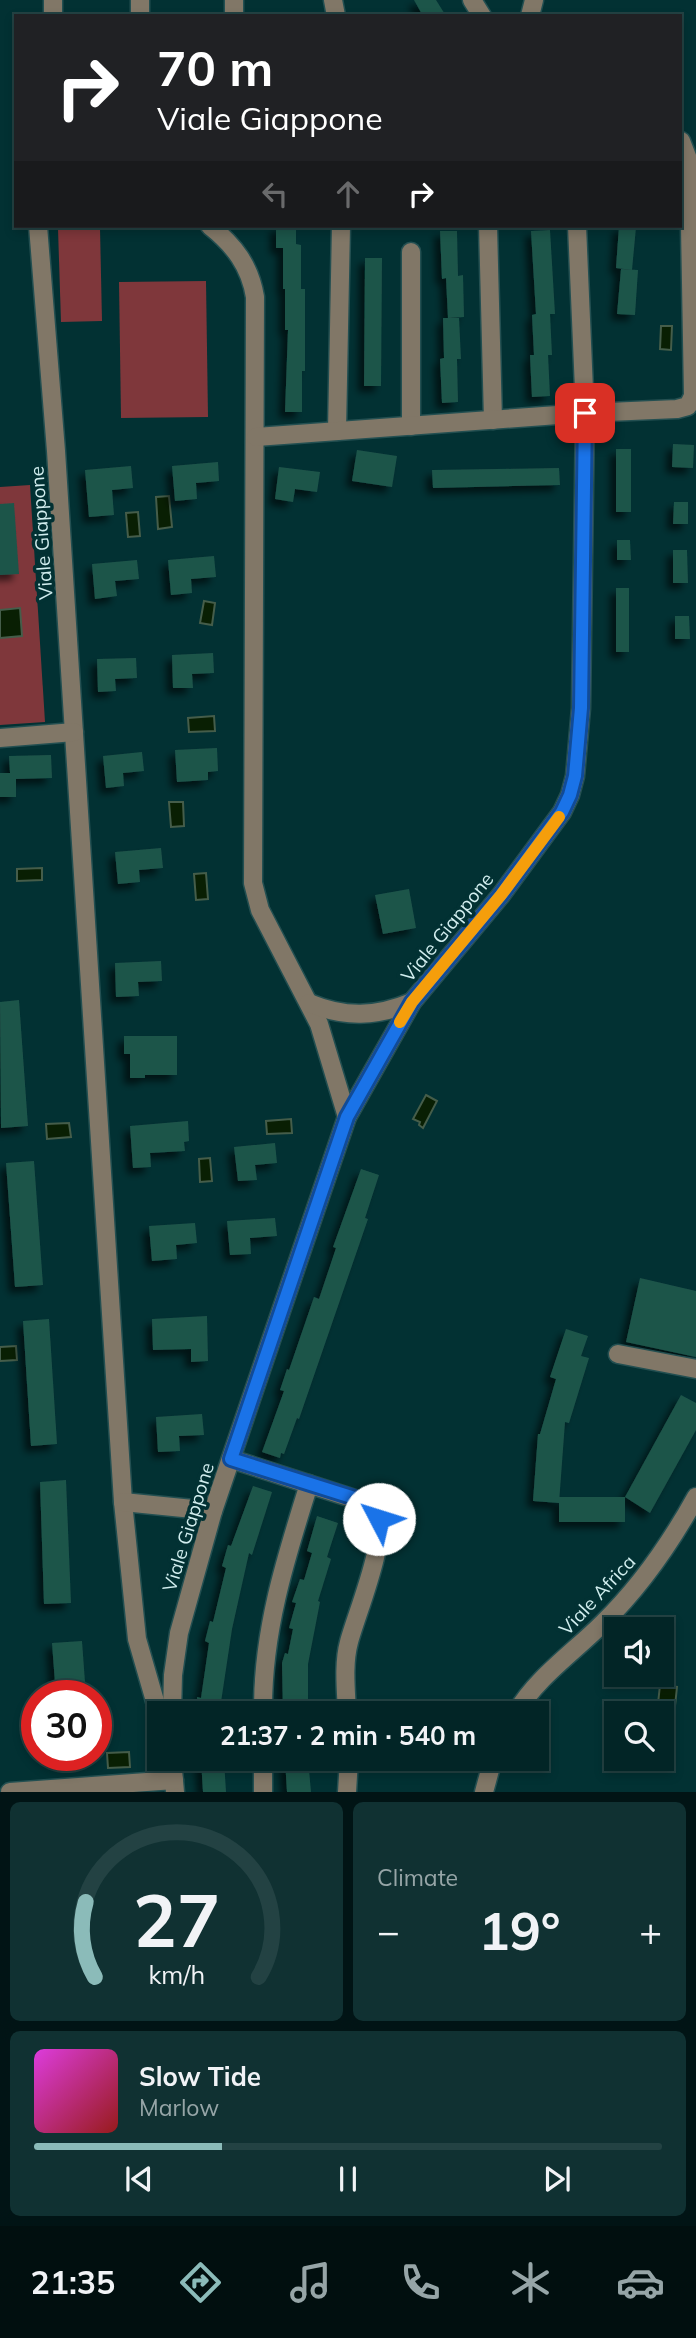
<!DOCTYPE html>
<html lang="en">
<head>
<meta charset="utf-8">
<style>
  :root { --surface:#022526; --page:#103132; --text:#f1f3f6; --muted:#96a5a7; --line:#234243; --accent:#8bbbb9 }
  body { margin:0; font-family:Mulish,sans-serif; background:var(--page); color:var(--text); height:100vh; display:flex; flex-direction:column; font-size:26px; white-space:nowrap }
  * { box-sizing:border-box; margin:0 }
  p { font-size:23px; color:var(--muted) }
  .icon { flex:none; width:38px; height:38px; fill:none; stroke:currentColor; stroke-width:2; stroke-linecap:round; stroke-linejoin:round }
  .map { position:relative; height:1792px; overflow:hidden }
  .panel { display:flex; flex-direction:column; gap:10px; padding:10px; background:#011415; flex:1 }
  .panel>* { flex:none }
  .hud { position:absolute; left:14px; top:14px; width:668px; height:214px; border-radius:0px; box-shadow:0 4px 10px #0003,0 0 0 2px var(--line); background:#202124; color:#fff; overflow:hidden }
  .fabs { position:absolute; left:604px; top:1617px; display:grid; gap:14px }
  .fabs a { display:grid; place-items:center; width:70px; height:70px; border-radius:0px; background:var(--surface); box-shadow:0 4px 10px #0003,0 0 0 2px var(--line); font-size:35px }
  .speed { position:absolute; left:21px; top:1680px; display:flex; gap:14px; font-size:35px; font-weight:700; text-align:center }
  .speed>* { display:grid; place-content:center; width:91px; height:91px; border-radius:50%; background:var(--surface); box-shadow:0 4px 10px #0003,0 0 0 2px var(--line); line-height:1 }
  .speed .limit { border:10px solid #d22; background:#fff; color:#111 }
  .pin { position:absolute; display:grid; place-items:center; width:60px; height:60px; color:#fff; margin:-30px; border-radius:14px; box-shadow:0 4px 10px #0006 }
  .me { position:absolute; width:77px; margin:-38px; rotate:310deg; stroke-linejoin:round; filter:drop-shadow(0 0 5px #0008) }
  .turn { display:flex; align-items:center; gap:24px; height:147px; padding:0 28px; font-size:32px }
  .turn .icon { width:91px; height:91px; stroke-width:2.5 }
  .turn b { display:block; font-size:49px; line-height:60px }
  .lanes { display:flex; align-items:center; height:66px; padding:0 28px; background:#0003; justify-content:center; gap:35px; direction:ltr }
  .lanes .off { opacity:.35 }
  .big { font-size:52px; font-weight:700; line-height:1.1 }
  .panel .card { flex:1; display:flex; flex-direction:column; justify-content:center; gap:10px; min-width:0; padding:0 24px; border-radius:10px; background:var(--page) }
  .panel .dial { align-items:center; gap:0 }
  .dial svg { height:182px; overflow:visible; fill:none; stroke:var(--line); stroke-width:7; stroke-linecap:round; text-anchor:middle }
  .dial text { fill:var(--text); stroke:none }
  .song { display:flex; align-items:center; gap:21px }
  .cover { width:84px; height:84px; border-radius:10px; background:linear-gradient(135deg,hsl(300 70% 55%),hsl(0 70% 35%)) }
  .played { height:7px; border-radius:4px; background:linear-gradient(90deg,var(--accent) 30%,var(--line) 30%) }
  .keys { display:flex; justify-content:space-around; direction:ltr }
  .heat { display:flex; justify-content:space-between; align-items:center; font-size:38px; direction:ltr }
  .panel .tiles { flex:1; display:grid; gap:10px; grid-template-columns:1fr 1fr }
  .card:last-child { grid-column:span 2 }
  .trip { position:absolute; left:147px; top:1701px; width:402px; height:70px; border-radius:0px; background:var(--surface); box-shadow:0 4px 10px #0003,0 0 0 2px var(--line); font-weight:700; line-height:70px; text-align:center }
  .menu { display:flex; height:112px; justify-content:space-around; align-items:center; background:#010f0f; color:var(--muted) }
  .menu .icon { width:49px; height:49px }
  .menu .selected { color:var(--accent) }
  .menu b { font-size:32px; color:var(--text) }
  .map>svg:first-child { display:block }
  .green { fill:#7f373b }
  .water { fill:#091f03; stroke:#455d4a; stroke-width:2 }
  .building { fill:#1f544a; filter:url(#shadow) }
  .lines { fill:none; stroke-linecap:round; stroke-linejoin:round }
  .minor-casing { stroke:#234f51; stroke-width:21 }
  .minor { stroke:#817767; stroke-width:18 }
  .route-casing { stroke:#114b97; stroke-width:18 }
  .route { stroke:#1a73e8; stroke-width:12 }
  .slow { stroke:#f59e0b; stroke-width:12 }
  .labels { text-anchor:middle; stroke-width:7; stroke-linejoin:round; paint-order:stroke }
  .street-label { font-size:19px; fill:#d2eeef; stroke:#023133 }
</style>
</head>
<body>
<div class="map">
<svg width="696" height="1792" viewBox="0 0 696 1792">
  <defs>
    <filter id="shadow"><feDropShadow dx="-6" dy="6" stdDeviation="3.5" flood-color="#0009"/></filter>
  </defs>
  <rect width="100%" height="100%" fill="#023133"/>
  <g class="green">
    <polygon points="100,228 102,321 61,322 58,229"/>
    <polygon points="206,281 208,417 121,418 119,282"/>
    <polygon points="30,485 45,722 0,725 0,487"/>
  </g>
  <g class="water">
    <polygon points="661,326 672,326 671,350 660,349"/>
    <polygon points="169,496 172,527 158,529 156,497"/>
    <polygon points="138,512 140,536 128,537 126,513"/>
    <polygon points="204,601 215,603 212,625 200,623"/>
    <polygon points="20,608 22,636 0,638 0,610"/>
    <polygon points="214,716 215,731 189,732 188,718"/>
    <polygon points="169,802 183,802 184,826 171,827"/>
    <polygon points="42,868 42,880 17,881 17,869"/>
    <polygon points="206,873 208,899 196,900 194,874"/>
    <polygon points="426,1095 437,1101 423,1128 419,1125 420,1122 413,1119"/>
    <polygon points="291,1119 292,1133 267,1134 266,1121"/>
    <polygon points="69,1123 71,1137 47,1139 46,1124"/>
    <polygon points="210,1158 212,1181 200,1182 199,1159"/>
    <polygon points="16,1346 17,1360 0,1361 0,1347"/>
    <polygon points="660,1685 677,1687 673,1725 662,1724 662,1713 657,1713"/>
    <polygon points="129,1752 130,1767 108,1768 107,1753"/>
  </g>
  <g class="building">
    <polygon points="414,0 436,0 446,16 423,16"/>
    <polygon points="276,226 296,226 296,244 301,245 301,289 305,289 305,371 302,371 302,412 285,412 288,330 285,330 285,289 283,289 283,248 276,248"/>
    <polygon points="619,226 636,227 632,270 616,268"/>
    <polygon points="550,230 555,314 550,314 552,355 548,355 550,396 532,397 530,355 534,355 532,315 536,314 531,231"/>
    <polygon points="440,231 457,231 458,276 463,275 464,317 448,318 446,278 442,279"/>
    <polygon points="365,258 382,258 381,386 364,386"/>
    <polygon points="621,269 638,270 635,315 617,314"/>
    <polygon points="443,318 459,318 461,359 457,359 458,402 442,403 440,359 444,358"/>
    <polygon points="673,444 694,445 693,468 672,467"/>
    <rect x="616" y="449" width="15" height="63"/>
    <polygon points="357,450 397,456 392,487 352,481"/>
    <polygon points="218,462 219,481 196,483 197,499 175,501 172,466"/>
    <polygon points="131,466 133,488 112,490 114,515 89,517 85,470"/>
    <polygon points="279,467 320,472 317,492 295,489 293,502 275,499"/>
    <polygon points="559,468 560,485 433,488 432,470"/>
    <polygon points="674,502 688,502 688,524 673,524"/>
    <polygon points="14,503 19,574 0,575 0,504"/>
    <polygon points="617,540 630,540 631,560 617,560"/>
    <polygon points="673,550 687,550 688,583 673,583"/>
    <polygon points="214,556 216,577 191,579 192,593 171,595 168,560"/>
    <polygon points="137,560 139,579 115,581 117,596 95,599 92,564"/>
    <rect x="616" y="588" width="13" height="64"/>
    <polygon points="675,616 689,616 690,639 675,639"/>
    <polygon points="213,653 214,673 192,674 193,688 173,688 172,655"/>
    <polygon points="136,658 137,678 115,679 116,691 98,692 97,659"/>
    <polygon points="217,748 218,771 208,772 208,780 177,782 175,750"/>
    <polygon points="142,752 144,771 123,773 124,786 106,788 103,756"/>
    <polygon points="51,755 52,778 16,779 16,797 0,797 0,773 10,773 9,756"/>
    <polygon points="161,848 163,868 139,870 140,882 118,884 115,852"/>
    <polygon points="409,889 416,928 383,934 375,895"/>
    <polygon points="161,961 162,981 138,982 139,996 116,997 115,963"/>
    <polygon points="19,1000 28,1126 1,1128 0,1002"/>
    <polygon points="124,1036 177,1036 177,1075 145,1075 145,1078 130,1078 130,1054 124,1054"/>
    <polygon points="188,1121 189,1141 184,1142 185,1151 150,1153 151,1167 133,1168 130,1126"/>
    <polygon points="275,1143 277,1163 255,1165 257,1180 238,1181 234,1147"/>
    <polygon points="34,1161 43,1285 15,1287 6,1163"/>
    <polygon points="361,1169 379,1175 365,1218 368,1219 299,1419 297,1418 284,1454 281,1453 280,1458 262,1452 284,1391 280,1390 287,1369 289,1370 314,1297 319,1299 336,1248 333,1247"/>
    <polygon points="275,1218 277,1236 250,1238 251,1254 230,1255 227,1221"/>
    <polygon points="195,1223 197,1243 176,1245 177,1259 152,1261 149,1226"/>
    <polygon points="640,1278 696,1291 696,1357 626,1342"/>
    <polygon points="207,1316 208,1361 191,1362 191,1349 153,1350 152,1319"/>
    <polygon points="49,1319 57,1444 31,1446 23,1321"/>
    <polygon points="566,1329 588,1336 581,1356 589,1358 569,1423 565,1422 559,1503 533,1501 538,1434 540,1434 556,1379 550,1377"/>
    <polygon points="681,1395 696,1403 696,1430 650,1513 625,1497"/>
    <polygon points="202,1414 204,1435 179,1436 180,1451 158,1452 156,1417"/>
    <polygon points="66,1480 71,1603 44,1604 40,1482"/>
    <polygon points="253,1486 272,1492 252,1555 249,1553 232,1629 221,1702 218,1701 218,1713 198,1713 197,1697 201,1698 209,1643 205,1641 210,1621 213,1622 226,1568 222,1566 228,1545 231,1546"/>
    <rect x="559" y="1497" width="66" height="25"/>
    <polygon points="317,1516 338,1523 327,1557 331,1559 318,1601 320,1602 308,1664 308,1713 283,1713 282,1663 285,1653 288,1654 293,1629 289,1628 296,1603 292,1602 300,1579 304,1580 312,1553 307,1551"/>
    <polygon points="82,1641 86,1696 56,1696 52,1643"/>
    <polygon points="201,1759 224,1759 226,1792 203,1792"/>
    <polygon points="285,1759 308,1759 311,1792 287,1792"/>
  </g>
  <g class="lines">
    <g class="minor-casing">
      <g id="minor">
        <polyline points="53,0 53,16"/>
        <polyline points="333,0 336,16"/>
        <polyline points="472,0 482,16"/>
        <polyline points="140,16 140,0"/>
        <polyline points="234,16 234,0"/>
        <polyline points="530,16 534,0"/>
        <polyline points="38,226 56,451 123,1502 137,1639 159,1715"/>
        <path d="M210 226C234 245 250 266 255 297L253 883 260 910 319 1024 347 1117"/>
        <polyline points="488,226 493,420"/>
        <polyline points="411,426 411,252"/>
        <polyline points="337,431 341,226"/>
        <polyline points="256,437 585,413 677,409 688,406 693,396 689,170 688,159 681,141"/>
        <polyline points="0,738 74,732"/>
        <path d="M309 1003C345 1018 376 1017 412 1002"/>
        <polyline points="618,1354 696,1369"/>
        <path d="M231 1459 361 1501C368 1504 374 1507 377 1514 388 1539 356 1615 349 1642 343 1664 346 1690 347 1713"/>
        <polyline points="123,1502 213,1511"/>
        <polyline points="172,1713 173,1675 179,1633 213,1511 347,1117 412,1002 501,895 562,812 570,795 575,776 581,708 585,413 577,226"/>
        <path d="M263 1713C262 1633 285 1560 309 1484"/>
        <path d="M516 1713C536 1678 574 1652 603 1623 641 1586 670 1544 696 1497"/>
        <polyline points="172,1759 175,1792"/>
        <polyline points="263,1759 263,1792"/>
        <polyline points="10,1792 174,1780"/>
        <polyline points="347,1792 349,1759"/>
        <polyline points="484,1792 493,1759"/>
      </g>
    </g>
    <use href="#minor" class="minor"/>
  </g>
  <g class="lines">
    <g class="route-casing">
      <polyline id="route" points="379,1519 373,1508 361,1500 231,1459 347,1117 412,1002 501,895 562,812 570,795 575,776 581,708 585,413"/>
    </g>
    <use href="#route" class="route"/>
    <polyline class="slow" points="400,1022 412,1002 501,895 559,817"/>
  </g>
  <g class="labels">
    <g class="street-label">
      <text transform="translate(41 533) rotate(-94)" y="7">Viale Giappone</text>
      <text transform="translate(447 927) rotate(-51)" y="7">Viale Giappone</text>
      <text transform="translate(188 1527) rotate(-73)" y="7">Viale Giappone</text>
      <text transform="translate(597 1595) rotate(-47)" y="7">Viale Africa</text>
    </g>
  </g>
</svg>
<div class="fabs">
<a><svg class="icon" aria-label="sound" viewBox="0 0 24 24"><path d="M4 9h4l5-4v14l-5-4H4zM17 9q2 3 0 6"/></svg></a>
<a><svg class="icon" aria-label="search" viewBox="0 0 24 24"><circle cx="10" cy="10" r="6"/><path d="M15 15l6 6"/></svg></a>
</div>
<div class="speed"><div class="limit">30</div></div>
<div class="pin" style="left:585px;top:413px;background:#d93025"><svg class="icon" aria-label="arrive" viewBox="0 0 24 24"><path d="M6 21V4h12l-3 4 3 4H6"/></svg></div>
<svg class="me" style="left:379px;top:1519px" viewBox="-20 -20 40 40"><circle r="19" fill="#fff"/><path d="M0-13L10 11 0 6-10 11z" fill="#1a73e8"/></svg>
<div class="trip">21:37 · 2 min · 540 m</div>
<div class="hud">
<div class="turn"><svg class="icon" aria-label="right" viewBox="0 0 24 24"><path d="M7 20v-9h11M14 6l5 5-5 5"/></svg><div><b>70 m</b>Viale Giappone</div></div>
<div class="lanes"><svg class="icon off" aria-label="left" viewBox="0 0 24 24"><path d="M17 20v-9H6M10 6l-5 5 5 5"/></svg><svg class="icon off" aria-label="ahead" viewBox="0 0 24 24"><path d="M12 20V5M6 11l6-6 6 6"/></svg><svg class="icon" aria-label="right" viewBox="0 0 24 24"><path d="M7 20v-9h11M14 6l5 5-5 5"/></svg></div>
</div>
</div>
<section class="panel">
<div class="tiles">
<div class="card dial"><svg viewBox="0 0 100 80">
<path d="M14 69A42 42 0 1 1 86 69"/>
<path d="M14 69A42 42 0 0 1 10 36" stroke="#8bbbb9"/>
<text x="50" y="56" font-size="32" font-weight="700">27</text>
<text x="50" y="72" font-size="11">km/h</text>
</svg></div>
<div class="card"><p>Climate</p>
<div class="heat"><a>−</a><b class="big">19°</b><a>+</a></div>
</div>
<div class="card">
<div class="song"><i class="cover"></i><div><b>Slow Tide</b><p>Marlow</p></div></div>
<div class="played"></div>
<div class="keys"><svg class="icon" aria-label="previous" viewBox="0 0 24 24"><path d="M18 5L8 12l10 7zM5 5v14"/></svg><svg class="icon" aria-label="pause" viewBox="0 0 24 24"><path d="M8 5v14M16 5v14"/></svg><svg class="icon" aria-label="next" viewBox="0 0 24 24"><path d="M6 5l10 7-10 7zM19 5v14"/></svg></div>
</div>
</div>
</section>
<nav class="menu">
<b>21:35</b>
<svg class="icon selected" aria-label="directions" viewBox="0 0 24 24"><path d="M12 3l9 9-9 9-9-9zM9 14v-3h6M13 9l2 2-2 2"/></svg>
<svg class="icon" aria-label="music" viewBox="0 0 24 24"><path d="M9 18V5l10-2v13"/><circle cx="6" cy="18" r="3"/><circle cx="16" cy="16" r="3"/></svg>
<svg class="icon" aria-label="phone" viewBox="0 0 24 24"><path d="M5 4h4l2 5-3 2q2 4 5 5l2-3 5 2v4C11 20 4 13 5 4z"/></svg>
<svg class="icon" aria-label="climate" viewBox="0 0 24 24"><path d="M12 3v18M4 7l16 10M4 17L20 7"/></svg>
<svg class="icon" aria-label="car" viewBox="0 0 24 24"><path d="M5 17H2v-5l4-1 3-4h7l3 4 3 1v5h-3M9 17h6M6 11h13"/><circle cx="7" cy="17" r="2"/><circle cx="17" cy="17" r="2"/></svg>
</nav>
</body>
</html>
